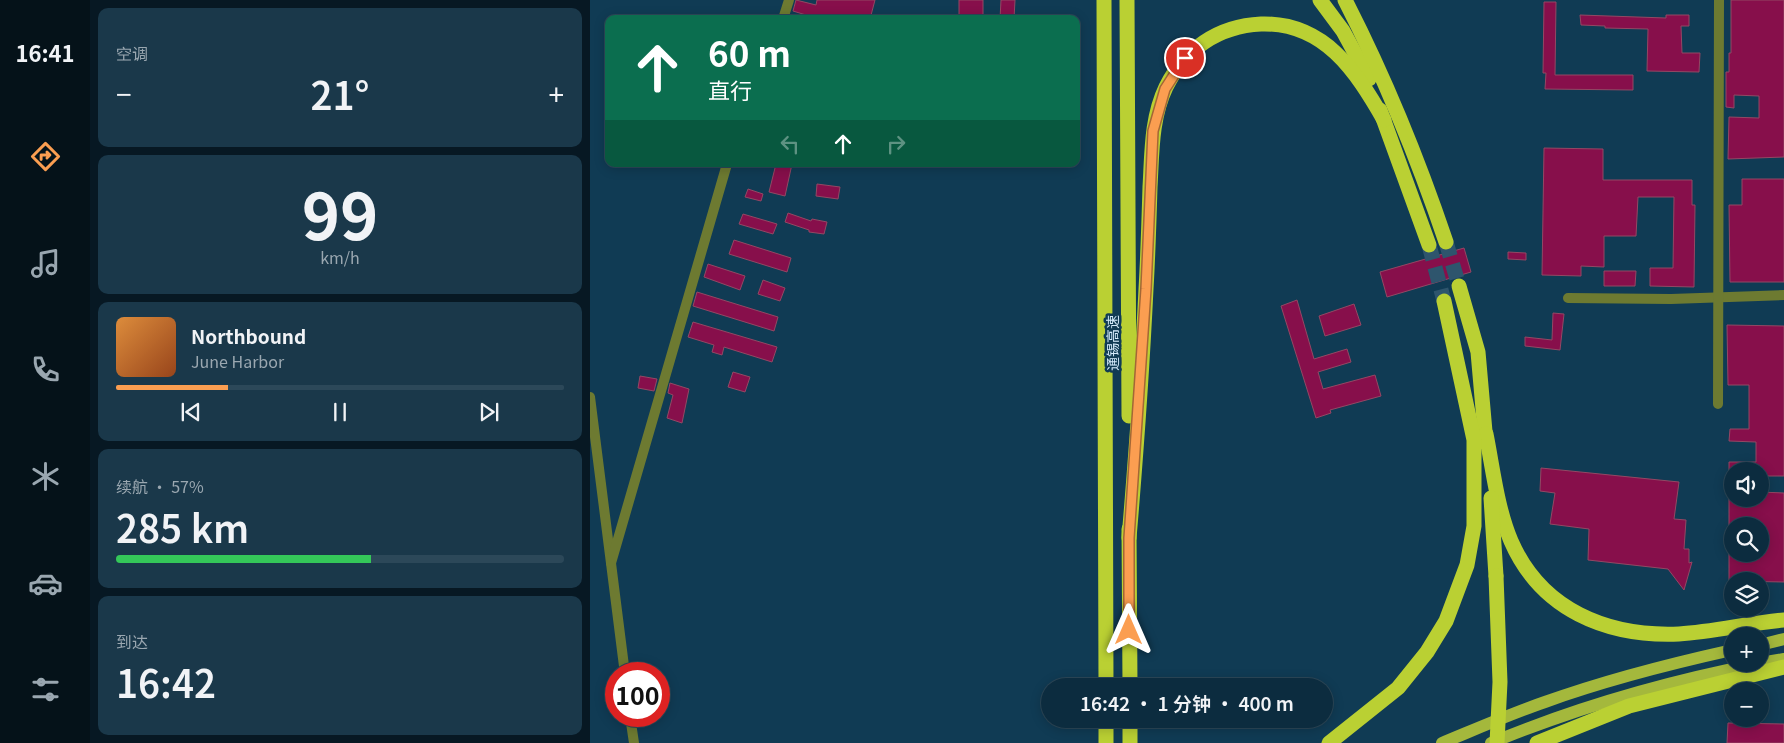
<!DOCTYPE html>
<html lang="zh">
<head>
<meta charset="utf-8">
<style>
  :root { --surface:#0c2c3f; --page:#1a384a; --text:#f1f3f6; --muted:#9aa7b0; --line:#2c4859; --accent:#fb9e51 }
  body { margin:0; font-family:Georgia,"Noto Sans SC",serif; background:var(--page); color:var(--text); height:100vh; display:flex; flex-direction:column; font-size:19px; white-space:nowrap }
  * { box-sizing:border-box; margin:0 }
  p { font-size:16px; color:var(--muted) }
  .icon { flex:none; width:28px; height:28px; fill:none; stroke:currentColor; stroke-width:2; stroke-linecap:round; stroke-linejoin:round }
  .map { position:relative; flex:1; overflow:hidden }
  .panel { display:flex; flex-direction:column; gap:8px; padding:8px; background:#071823; width:500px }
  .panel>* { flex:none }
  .top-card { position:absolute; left:15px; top:15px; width:475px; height:152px; border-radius:10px; box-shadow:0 2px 12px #0003,0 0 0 1px var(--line); background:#0b6e4f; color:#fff; overflow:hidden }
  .buttons { position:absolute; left:1134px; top:462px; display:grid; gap:10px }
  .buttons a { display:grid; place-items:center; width:45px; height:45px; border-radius:50%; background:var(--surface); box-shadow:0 2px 12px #0003,0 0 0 1px var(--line); font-size:25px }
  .speed { position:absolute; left:15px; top:662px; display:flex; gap:10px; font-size:25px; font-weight:700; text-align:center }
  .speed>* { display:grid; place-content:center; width:65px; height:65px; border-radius:50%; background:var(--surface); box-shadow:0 2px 12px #0003,0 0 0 1px var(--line); line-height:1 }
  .speed .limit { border:8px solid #d22; background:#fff; color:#111 }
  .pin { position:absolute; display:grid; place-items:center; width:42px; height:42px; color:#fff; margin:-21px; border:2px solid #fff; border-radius:50%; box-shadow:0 1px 5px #0007 }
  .me { position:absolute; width:55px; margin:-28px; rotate:0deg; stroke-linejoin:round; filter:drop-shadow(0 0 4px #0008) }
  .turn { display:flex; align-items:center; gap:18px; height:105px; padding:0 20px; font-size:22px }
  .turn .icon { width:65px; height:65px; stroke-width:2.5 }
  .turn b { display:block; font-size:35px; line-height:42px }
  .lanes { display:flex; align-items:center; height:48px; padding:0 20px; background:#0003; justify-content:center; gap:25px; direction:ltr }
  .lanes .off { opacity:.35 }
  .big { font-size:38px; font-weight:600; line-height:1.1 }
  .panel .tile { flex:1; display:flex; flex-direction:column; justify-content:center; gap:8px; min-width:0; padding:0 18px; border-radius:10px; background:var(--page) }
  .panel .dial { align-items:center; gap:0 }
  .dial b { font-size:65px; line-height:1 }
  .song { display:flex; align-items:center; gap:15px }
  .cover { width:60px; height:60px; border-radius:8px; background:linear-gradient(135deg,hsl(30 70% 55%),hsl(20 70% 35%)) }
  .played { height:5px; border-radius:2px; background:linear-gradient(90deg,var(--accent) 25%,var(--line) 25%) }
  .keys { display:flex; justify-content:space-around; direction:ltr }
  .heat { display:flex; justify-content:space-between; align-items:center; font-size:28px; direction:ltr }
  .charge { height:8px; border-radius:4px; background:linear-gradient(90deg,#34c759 57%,var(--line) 0) }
  .trip { position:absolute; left:451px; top:678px; width:292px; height:50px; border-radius:25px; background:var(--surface); box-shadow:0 2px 12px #0003,0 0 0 1px var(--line); font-weight:600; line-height:50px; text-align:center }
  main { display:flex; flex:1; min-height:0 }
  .tab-bar { display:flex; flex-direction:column; width:90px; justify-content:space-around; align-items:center; background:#051219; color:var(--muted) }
  .tab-bar .icon { width:35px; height:35px }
  .tab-bar .selected { color:var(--accent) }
  .tab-bar b { font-size:22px; color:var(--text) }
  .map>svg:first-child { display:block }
  .building { fill:#870f4b; stroke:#934864 }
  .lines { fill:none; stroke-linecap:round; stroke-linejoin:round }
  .highway-tunnel { stroke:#2e556d; stroke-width:15; stroke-dasharray:15 8; stroke-linecap:butt }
  .minor { stroke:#6d7a31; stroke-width:10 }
  .major { stroke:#a4b83c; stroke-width:12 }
  .highway { stroke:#bad033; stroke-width:15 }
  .highway-bridge { stroke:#bad033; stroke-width:15 }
  .route-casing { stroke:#a36735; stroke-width:12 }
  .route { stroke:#fb9e51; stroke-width:9 }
  .labels { text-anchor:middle; stroke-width:5; stroke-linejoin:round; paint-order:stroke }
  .street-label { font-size:14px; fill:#d5ebfb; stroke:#103b54 }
</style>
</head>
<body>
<main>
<nav class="tab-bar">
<b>16:41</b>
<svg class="icon selected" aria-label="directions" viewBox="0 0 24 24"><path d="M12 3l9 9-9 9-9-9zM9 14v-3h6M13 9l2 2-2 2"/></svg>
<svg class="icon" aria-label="music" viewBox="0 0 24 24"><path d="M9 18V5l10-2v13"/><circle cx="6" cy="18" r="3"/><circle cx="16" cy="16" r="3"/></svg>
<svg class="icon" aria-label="phone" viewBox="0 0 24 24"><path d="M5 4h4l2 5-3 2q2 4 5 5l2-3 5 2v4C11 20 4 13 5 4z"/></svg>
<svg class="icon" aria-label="climate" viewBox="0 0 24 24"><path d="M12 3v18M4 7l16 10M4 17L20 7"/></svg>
<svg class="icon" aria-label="car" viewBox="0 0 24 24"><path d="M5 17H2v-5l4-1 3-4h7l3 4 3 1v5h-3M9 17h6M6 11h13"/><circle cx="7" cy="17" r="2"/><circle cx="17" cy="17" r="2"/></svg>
<svg class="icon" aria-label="filters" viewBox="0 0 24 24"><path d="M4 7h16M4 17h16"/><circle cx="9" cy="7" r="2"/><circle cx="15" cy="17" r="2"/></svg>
</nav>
<section class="panel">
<div class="tile"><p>空调</p>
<div class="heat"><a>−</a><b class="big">21°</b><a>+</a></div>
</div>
<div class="tile dial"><b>99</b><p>km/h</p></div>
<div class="tile">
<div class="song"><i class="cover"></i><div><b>Northbound</b><p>June Harbor</p></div></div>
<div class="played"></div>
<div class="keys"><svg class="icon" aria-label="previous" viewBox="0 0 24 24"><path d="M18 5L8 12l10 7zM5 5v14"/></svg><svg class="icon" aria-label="pause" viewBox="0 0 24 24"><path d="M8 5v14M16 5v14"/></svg><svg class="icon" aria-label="next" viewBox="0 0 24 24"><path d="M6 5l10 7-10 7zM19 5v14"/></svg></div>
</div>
<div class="tile"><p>续航 · 57%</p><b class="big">285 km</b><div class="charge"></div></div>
<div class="tile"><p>到达</p><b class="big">16:42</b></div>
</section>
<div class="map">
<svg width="1194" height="743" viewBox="0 0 1194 743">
  <rect width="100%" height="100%" fill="#103b54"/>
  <g class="building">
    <polygon points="206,0 226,5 227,0 285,0 280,19 229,19 203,11"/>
    <rect x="369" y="0" width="24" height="19"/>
    <polygon points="411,0 425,0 424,19 410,19"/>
    <polygon points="1141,0 1194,0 1194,157 1138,159 1139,117 1169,118 1169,96 1144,95 1144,108 1136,107 1136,72 1139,72 1139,53 1141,53"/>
    <polygon points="954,2 966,2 965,75 1043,75 1043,90 955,89 956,73 953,73"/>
    <polygon points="990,15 1076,18 1076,15 1099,15 1099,26 1091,26 1092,53 1110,53 1109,72 1057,71 1058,29 1015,28 1015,26 991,25"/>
    <polygon points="954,148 1013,149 1013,180 1102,180 1102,205 1105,205 1104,287 1060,286 1060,268 1083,268 1084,197 1048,197 1046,236 1014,236 1014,267 991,266 991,276 952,275"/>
    <polygon points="186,164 202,164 195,196 179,192"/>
    <polygon points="1152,179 1194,179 1194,282 1140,282 1139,205 1152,205"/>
    <polygon points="227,184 250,187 248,199 226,196"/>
    <polygon points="158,189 173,194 171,201 155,197"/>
    <polygon points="198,213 221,221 222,219 237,222 234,234 219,232 219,230 195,222"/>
    <polygon points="153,214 187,224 183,234 149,224"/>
    <polygon points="144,240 201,258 197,272 139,254"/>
    <polygon points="874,248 881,272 797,297 790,272"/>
    <polygon points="918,252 936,253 936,260 918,259"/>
    <polygon points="118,264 155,276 150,290 114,277"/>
    <polygon points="1014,271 1046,271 1045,286 1014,286"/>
    <polygon points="173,280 195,288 190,301 168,294"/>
    <polygon points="107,292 188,317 184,331 103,306"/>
    <polygon points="707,300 724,359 757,349 761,362 728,372 733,389 785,375 791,396 740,410 741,413 726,418 691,306"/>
    <polygon points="764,304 771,325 735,336 729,316"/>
    <polygon points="963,313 974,314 970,350 935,346 935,337 962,340"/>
    <polygon points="103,322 187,347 182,362 134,347 132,355 122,352 124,345 98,337"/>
    <polygon points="1137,325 1194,326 1194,476 1170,476 1170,471 1139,471 1139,462 1166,462 1166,442 1139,441 1140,429 1159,429 1159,385 1138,385"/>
    <polygon points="143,372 160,377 155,392 138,387"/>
    <polygon points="50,376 67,379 64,391 48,388"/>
    <polygon points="80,383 99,389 92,423 77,418 83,395 78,393"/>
    <polygon points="951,468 1089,482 1084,519 1096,520 1094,549 1099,549 1099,563 1102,562 1094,590 1078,569 998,560 999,529 960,524 965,493 950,491"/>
    <polygon points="1170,492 1194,493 1194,582 1139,581 1139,554 1170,554 1170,526 1139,526 1139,499 1170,499"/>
    <polygon points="1138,723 1194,724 1194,743 1137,743"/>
  </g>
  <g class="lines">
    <g class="highway-tunnel">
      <polyline points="856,242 869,286"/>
      <polyline points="839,245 854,301"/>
    </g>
    <g class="minor">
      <polyline points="193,19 199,0"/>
      <polyline points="978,298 1081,299 1194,295"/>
      <polyline points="0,397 35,674"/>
      <polyline points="1128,404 1129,0"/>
      <polyline points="21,563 137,164"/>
      <polyline points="40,716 44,743"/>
    </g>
    <g class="major">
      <polyline points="1170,645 1194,639"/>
      <polyline points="1170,663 1194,659"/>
      <path d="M852 743C886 729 920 714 955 702 1016 680 1079 664 1142 650"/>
      <path d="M901 743C988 707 1075 682 1167 664"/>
    </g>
    <g class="highway">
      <polyline points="514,0 516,686"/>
      <polyline points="537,0 539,416"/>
      <polyline points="730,0 753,31 779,79"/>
      <path d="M755 0C795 78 828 159 856 242"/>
      <polyline points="790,110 839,245"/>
      <polyline points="869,286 888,352 896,443"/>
      <path d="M896 434C903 469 907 508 921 541 951 610 1017 637 1089 634 1124 632 1159 623 1194 620"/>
      <polyline points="901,498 906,576"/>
      <polyline points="539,529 540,686"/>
      <path d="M539 538C546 455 552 372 556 289 558 255 559 221 560 187 562 154 561 118 576 87 595 49 628 26 671 24 734 22 766 71 794 120"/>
      <polyline points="516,719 516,743"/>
      <polyline points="540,719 540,743"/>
      <polyline points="739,743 808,688 837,652 856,621 877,565 884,526 884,440 854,301"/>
      <polyline points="947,743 1039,706 1194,667"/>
    </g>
    <polyline class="highway-bridge" points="906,576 910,682 907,743"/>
  </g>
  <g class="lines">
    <g class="route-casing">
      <polyline id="route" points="539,630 539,538 556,289 563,131 575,89 595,58"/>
    </g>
    <use href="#route" class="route"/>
  </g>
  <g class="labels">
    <g class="street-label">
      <text transform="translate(523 343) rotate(-90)" y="5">通锡高速</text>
    </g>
  </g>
</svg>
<div class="buttons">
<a><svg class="icon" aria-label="sound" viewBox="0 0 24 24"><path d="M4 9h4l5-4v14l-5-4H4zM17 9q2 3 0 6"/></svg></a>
<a><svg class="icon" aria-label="search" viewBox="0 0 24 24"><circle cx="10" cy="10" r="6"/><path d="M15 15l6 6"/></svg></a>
<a><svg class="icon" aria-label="layers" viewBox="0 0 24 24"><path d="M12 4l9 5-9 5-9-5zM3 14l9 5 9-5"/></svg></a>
<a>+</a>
<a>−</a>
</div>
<div class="speed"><div class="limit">100</div></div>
<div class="pin" style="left:595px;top:58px;background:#d93025"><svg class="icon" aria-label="arrive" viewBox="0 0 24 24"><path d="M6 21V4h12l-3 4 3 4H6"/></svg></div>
<svg class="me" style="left:539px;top:630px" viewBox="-20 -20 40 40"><path d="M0-17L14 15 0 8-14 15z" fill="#fb9e51" stroke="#fff" stroke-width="4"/></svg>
<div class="trip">16:42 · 1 分钟 · 400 m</div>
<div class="top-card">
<div class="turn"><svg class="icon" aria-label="ahead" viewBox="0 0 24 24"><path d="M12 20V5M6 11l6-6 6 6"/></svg><div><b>60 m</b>直行</div></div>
<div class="lanes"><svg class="icon off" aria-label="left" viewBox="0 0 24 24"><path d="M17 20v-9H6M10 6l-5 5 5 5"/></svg><svg class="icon" aria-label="ahead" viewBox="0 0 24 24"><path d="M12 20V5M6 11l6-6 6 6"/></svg><svg class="icon off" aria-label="right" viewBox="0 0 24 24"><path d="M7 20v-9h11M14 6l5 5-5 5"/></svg></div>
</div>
</div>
</main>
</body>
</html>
